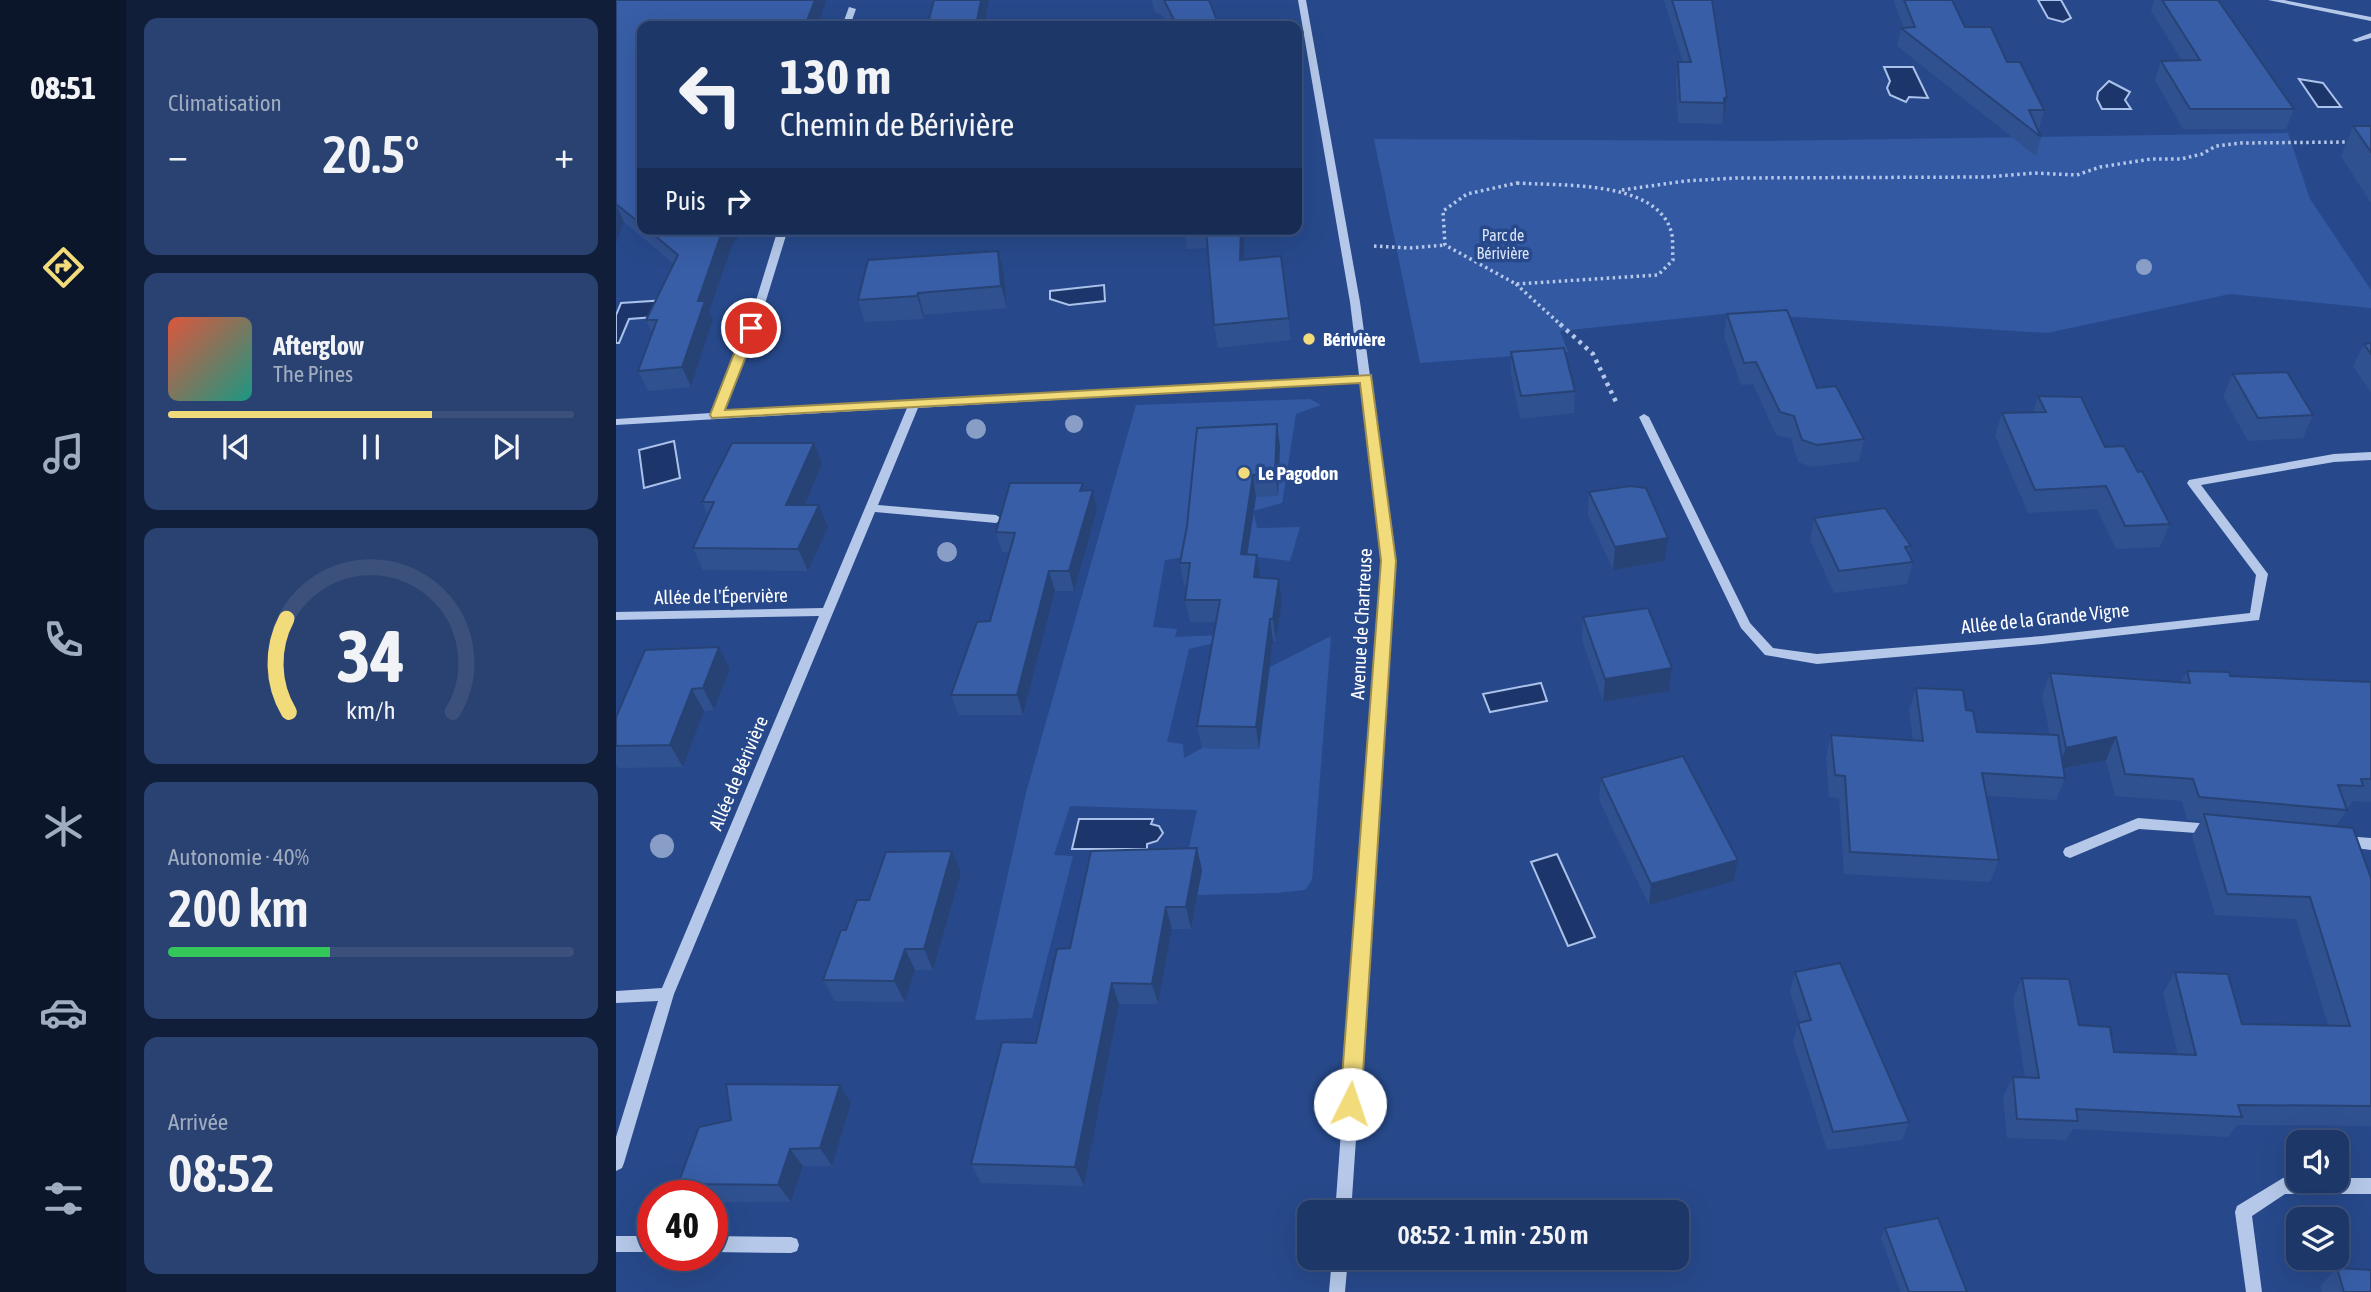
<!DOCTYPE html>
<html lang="fr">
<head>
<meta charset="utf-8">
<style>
  :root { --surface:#1d3768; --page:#2a4271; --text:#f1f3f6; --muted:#a0acc0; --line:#3b517c; --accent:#f2db7b }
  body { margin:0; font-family:"Asap Condensed",sans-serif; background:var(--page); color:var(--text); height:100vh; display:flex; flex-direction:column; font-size:26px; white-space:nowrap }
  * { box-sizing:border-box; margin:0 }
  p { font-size:23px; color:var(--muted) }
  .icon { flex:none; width:38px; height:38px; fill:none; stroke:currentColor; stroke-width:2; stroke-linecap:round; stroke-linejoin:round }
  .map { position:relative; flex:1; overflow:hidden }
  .details { display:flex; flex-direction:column; gap:18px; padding:18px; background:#101e39; width:490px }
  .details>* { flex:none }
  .banner { position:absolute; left:21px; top:21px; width:665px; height:214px; border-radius:14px; box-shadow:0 7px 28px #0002,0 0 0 2px var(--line); background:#1d3768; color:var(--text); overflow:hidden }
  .tools { position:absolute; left:1670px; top:1130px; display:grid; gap:14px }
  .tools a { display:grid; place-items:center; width:63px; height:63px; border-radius:14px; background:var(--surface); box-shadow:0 7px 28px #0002,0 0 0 2px var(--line); font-size:35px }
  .speed { position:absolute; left:21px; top:1180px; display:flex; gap:14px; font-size:35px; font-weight:700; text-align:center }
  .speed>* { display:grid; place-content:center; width:91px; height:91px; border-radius:50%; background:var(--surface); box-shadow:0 7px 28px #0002,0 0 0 2px var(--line); line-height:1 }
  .speed .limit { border:10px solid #d22; background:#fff; color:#111 }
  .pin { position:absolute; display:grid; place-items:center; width:60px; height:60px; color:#fff; margin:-30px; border:4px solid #fff; border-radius:50%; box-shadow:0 2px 7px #0007 }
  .me { position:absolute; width:77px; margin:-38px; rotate:4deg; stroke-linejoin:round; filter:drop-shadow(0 0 5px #0008) }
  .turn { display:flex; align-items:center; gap:24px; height:147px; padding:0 28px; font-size:32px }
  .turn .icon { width:91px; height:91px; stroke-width:2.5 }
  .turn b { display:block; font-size:49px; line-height:60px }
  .then { display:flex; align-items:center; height:66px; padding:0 28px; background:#0003; gap:14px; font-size:26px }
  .big { font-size:52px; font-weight:600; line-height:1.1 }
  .details .widget { flex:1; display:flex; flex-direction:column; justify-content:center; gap:10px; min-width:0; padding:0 24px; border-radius:14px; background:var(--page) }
  .details .dial { align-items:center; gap:0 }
  .dial svg { height:182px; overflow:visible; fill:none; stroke:var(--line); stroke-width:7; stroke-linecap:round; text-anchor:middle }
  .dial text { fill:var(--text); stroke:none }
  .song { display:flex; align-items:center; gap:21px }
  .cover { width:84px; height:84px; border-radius:10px; background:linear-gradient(135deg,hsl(10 70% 55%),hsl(170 70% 35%)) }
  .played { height:7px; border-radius:4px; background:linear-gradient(90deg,var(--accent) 65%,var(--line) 65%) }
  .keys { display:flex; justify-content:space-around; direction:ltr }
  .heat { display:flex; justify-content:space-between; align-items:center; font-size:38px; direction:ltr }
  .charge { height:10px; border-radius:5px; background:linear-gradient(90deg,#34c759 40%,var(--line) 0) }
  .trip { position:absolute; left:681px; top:1200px; width:392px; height:70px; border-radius:14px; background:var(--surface); box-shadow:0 7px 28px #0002,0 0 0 2px var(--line); font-weight:600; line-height:70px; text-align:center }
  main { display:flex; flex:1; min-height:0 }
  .tab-bar { display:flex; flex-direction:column; width:126px; justify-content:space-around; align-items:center; background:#0c162a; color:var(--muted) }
  .tab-bar .icon { width:49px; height:49px }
  .tab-bar .selected { color:var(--accent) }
  .tab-bar b { font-size:32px; color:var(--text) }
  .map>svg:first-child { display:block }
  .green { fill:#3259a2 }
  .water { fill:#1c366b; stroke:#aac1ea; stroke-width:2 }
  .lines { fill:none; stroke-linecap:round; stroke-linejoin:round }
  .path-far1 { stroke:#b5c8e9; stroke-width:3.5; stroke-dasharray:2.5 3.5; stroke-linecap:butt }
  .path { stroke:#b5c8e9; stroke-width:4.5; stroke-dasharray:3.5 5; stroke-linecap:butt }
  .minor { fill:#b5c8e9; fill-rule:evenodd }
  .tree { fill:#899ec6 }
  .wall { fill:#305190 }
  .shaded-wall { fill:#274275 }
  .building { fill:#385ea7; stroke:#274275; stroke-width:2 }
  .route { fill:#f2db7b; stroke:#9d8e50; stroke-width:2 }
  .poi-dot { fill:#f2db7b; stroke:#27498b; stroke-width:2.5 }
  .labels { text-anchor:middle; stroke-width:7; stroke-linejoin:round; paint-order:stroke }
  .far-park-label { font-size:16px; fill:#dae4f7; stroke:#27498b }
  .poi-label { font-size:19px; font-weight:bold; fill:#fff; stroke:#27498b; text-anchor:start }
  .street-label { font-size:19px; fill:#fff; stroke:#27498b }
</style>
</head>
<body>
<main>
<nav class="tab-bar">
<b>08:51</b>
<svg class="icon selected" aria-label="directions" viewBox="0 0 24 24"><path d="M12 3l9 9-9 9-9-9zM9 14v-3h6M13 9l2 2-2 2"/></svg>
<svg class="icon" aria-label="music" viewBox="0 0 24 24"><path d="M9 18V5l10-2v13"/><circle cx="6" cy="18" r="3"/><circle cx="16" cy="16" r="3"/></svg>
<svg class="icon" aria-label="phone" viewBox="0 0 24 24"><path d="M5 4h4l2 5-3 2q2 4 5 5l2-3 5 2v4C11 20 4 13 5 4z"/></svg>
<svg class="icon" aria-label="climate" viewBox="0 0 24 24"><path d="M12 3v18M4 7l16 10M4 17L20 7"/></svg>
<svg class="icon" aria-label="car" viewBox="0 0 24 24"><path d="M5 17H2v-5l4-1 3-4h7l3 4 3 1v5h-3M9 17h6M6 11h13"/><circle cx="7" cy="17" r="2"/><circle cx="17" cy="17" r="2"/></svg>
<svg class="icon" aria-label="filters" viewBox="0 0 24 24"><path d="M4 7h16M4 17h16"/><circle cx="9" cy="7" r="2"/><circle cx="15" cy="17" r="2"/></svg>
</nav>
<section class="details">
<div class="widget"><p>Climatisation</p>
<div class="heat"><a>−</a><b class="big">20.5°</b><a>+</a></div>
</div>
<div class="widget">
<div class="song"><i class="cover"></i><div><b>Afterglow</b><p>The Pines</p></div></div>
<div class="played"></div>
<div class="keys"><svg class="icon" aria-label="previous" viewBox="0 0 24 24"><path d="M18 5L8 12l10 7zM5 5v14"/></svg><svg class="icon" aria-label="pause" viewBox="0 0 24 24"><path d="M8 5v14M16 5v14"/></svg><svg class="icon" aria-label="next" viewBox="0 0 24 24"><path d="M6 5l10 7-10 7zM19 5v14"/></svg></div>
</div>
<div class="widget dial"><svg viewBox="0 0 100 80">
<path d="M14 69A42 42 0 1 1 86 69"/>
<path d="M14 69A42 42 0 0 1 13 28" stroke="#f2db7b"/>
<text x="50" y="56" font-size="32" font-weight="700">34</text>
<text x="50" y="72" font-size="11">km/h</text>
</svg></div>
<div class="widget"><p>Autonomie · 40%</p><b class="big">200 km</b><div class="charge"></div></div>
<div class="widget"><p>Arrivée</p><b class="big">08:52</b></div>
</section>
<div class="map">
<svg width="1755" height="1292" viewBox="0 0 1755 1292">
  <rect width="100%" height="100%" fill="#27498b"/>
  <g class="green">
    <polygon points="1672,133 1694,199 1755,290 1755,308 1614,294 1431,333 1117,313 944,331 952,352 804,363 758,139 1152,141"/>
    <path d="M694 399 705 405 680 414 666 503 637 511 641 528 684 527 674 561C632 555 591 553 549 560L537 627 561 629 559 637 605 635 603 642 573 649 551 742 567 744 568 758 586 748 643 749 654 667 715 636 696 880 689 890 660 893 581 895 586 871 568 870 581 810 454 806 438 855 457 856 416 1018 359 1020 411 789 520 405Z"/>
  </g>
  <g class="water">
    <polygon points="1422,0 1445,0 1455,18 1447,22 1432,18"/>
    <polygon points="1268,67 1297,67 1312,98 1293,97 1290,102 1274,95 1271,88 1274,81"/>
    <polygon points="1683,79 1707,83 1725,107 1702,107"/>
    <polygon points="1493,81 1514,92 1509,100 1515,109 1486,109 1481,99 1482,92"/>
    <polygon points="488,285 489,301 453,305 434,299 434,291"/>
    <polygon points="52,300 39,317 13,319 3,343 0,343 0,315 5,303"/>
    <polygon points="58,441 64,478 28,488 23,450"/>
    <polygon points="925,683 931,701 874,712 867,694"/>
    <polygon points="463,819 537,819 535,824 543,826 547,833 541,841 531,844 531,849 456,849"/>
    <polygon points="941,854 979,937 952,946 915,862"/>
  </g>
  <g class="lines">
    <g class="path-far1">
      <path d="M901 183C943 186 1036 180 1054 228 1058 237 1056 250 1057 260L1042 275 900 284 829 245 827 211 851 194Z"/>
      <polyline points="1006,190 1069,181 1120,178 1370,177 1418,173 1461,175 1484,167 1535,159 1565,159 1586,154 1600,146 1625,143 1735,142"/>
      <polyline points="758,246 794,248 829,245"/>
      <polyline points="900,284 946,326"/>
    </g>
    <polyline class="path" points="944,324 977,354 1001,404"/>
    <g class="minor">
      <polygon points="682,0 690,0 744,302 779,561 735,1213 719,1213 767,561 744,382 302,408 262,505 380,515 386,519 380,523 259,512 58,994 8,1163 6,1168 0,1171 0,1137 42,1001 0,1003 0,991 46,988 203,616 0,620 0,612 207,608 291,408 0,425 0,419 95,413 138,307 162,229 172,229 148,307 106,412 743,375 734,302"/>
      <polygon points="1652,0 1668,0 1755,17 1755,21"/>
      <polygon points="233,7 240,9 234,26 226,26"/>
      <polygon points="1755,33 1755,38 1740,42 1736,40"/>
      <polygon points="1028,414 1033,417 1134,623 1157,648 1201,654 1426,636 1634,613 1640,575 1573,486 1571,483 1573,480 1718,454 1755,452 1755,460 1718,462 1585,485 1652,574 1643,620 1426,644 1201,664 1149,655 1125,628 1023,417"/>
      <polygon points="1522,818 1595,824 1600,825 1602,829 1600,833 1595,834 1523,829 1454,858 1449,856 1447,852 1449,848"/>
      <polygon points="1728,836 1755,838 1755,850 1723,846 1721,842 1723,838"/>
      <polygon points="1667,1178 1682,1178 1682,1181 1720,1181 1720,1178 1755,1178 1755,1194 1669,1194 1636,1216 1646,1292 1630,1292 1619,1212 1621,1206"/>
      <rect x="0" y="1236" width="37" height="16"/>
      <polygon points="96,1236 175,1237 181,1239 183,1245 181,1251 175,1253 96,1252"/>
      <polygon points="716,1258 732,1258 729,1292 713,1292"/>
    </g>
  </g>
  <g class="tree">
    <circle cx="1528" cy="267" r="8"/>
    <circle cx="458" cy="424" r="9"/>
    <circle cx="360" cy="429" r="10"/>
    <circle cx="331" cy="552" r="10"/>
    <circle cx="46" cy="846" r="12"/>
  </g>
  <g class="wall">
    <polygon points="0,0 209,0 210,2 26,26 26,229 126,229 126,233 117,243 93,312 97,320 75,387 32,391 22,371 36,333 30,320 58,264 8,222 0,243"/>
    <polygon points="536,0 593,0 603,26 554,26 549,18 538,11"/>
    <polygon points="1048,0 1096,0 1111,97 1108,118 1107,118 1106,124 1062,123 1060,82 1062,62 1067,62"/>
    <polygon points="1278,0 1336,0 1349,27 1391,62 1428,110 1423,129 1422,129 1425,137 1420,156 1281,46 1285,28 1288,28 1278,3"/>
    <polygon points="1538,0 1602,0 1678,109 1670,129 1567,129 1539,80 1545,61 1566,61 1535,11"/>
    <polygon points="1737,126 1755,126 1755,203 1725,156"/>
    <polygon points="568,229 629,229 628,259 665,256 675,340 602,348 598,325 591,248 571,249"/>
    <polygon points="382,251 388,272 391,308 308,315 308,319 249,322 242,300"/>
    <polygon points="1111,314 1201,388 1248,439 1243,461 1196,467 1182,462 1175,438 1160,435 1137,384 1125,385 1108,336"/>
    <polygon points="1755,343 1755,393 1737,366 1748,344"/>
    <polygon points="895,352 959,391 958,413 904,419 895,374"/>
    <polygon points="1617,374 1697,415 1687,438 1632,441 1607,396"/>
    <polygon points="1422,396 1489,447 1554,524 1544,547 1500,549 1481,509 1412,513 1379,436 1386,413 1417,412"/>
    <polygon points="664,446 662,496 640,497 631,555 644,577 663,579 666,602 660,641 657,641 643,749 586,748 581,726 600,622 574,622 569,600 571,585 568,585 564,563 571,526"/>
    <polygon points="206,464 189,505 212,527 192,571 87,570 77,548 92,516 86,502"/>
    <polygon points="469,491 481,510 458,591 439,591 407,715 343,715 335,695 374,621 394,552 386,552 380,532"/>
    <polygon points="973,492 1052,538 1049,561 997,570 972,515"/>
    <polygon points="1198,518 1295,546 1293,555 1297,562 1291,584 1218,593 1194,540"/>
    <polygon points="967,617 1056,668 1053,691 987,702 966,640"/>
    <polygon points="103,647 114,669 98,710 88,711 67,767 2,768 0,765 0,717"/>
    <polygon points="1571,671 1614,676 1755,682 1755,802 1737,801 1732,808 1730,808 1731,810 1720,826 1755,878 1755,1126 1621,1125 1612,1137 1457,1129 1450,1140 1391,1138 1387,1097 1397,1077 1409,1078 1397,999 1406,978 1498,1052 1562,1055 1547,993 1559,972 1626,1024 1712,1025 1680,919 1599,915 1576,836 1585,821 1571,820 1566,801 1499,796 1490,760 1448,769 1449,778 1440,800 1371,796 1383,860 1374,882 1228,874 1223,798 1213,797 1210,757 1215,735 1297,740 1293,710 1300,688 1350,710 1361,732 1434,735 1426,696 1434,673 1565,682"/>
    <polygon points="985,778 1122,860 1118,881 1033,905 983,800"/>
    <polygon points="581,848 586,870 575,929 556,929 542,1004 503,1004 468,1186 365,1183 355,1164 420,1043 454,948"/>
    <polygon points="336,851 345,873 317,970 299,970 289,1002 219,1001 207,980 253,900"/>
    <polygon points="1179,972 1293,1122 1286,1140 1211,1150 1177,1042 1182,1023 1184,1023 1174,991"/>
    <polygon points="235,1103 216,1166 187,1166 175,1202 96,1202 96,1195 71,1195 62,1184"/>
    <polygon points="1269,1228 1351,1292 1285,1292 1265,1238"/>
    <polygon points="1721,1268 1755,1292 1706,1292 1704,1286"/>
  </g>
  <g class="shaded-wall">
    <polygon points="199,0 209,0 210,2 201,26 189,26"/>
    <polygon points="365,0 373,0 368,26 360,26"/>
    <polygon points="1111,97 1108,118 1107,118 1108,98"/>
    <polygon points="0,205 8,222 0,243"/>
    <polygon points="107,229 126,229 126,233 117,243 93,312 97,320 75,387 66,367 82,301"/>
    <polygon points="625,229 629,229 627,282 624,260"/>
    <polygon points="382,251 388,272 391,308 385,286"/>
    <polygon points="302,293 308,315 308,319 301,296"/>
    <polygon points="661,424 664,446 662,496 659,474"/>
    <polygon points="198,443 206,464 180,526 170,505"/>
    <polygon points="637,475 640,497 628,576 625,554"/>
    <polygon points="477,490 481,510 458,591 453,571"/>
    <polygon points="203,505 212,527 192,571 182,549"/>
    <polygon points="1052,538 1049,561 997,570 999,547"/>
    <polygon points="641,555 644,578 638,577"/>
    <polygon points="433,571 439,591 407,715 401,695"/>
    <polygon points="663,579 666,602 660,641 657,619"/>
    <polygon points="654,619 657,641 643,749 640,727"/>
    <polygon points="103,647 114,669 98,710 87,688"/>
    <polygon points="1056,668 1053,691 987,702 989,679"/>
    <polygon points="76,689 88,711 67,767 54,745"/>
    <polygon points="1500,737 1490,760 1441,770 1450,748"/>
    <polygon points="581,848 586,870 575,929 570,907"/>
    <polygon points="336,851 345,873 317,970 308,949"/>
    <polygon points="1122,860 1118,881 1033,905 1035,884"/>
    <polygon points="550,907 556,929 542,1004 536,984"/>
    <polygon points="289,949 299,970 289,1002 278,981"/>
    <polygon points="496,983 503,1004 468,1186 459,1167"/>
    <polygon points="224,1085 235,1103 216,1166 204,1148"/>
    <polygon points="174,1149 187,1166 175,1202 162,1185"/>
  </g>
  <g class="building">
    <polygon points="0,0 199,0 189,26 26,26 26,225 0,204"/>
    <polygon points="318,0 365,0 360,26 311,26"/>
    <polygon points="548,0 593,0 603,26 561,26"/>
    <polygon points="1056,0 1096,0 1111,97 1108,98 1108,103 1064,102 1062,62 1075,62"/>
    <polygon points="1288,0 1336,0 1349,27 1375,27 1391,62 1404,62 1428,110 1413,110 1425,137 1285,28 1299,27"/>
    <polygon points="1546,0 1602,0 1678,109 1574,109 1545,61 1584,60"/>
    <polygon points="1737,126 1755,126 1755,152"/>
    <polygon points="31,229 107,229 82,301 89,301 66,367 22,371 41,320 30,320 62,255"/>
    <polygon points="590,229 625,229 624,260 665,256 673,318 598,325"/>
    <polygon points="382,251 385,286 302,293 301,296 242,300 252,260"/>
    <polygon points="1171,310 1201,388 1220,386 1248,439 1201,445 1186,440 1178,416 1164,412 1140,362 1128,363 1111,314"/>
    <polygon points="1755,343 1755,354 1748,344"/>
    <polygon points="948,348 959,391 905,396 895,352"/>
    <polygon points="1671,372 1697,415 1642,418 1617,374"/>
    <polygon points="1422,396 1465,397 1489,447 1508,446 1522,472 1526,471 1554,524 1509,526 1490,486 1419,490 1386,413 1430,412"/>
    <polygon points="661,424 659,474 637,475 625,554 641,555 638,577 663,579 657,619 654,619 640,727 581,726 604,600 569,600 574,563 564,563 571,526 581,428"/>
    <polygon points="116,443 198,443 170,505 203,505 182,549 77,548 98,502 86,502"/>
    <polygon points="394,483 467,483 464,491 477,490 453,571 433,571 401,695 335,695 361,622 374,621 399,533 380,532"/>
    <polygon points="1014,486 1030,488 1052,538 999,547 973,492"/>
    <polygon points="1269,508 1295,546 1289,547 1297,562 1223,571 1198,518"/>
    <polygon points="1032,608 1056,668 989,679 967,617"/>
    <polygon points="103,647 87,688 76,689 54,745 0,746 0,717 29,650"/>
    <polygon points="1571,671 1613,672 1614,676 1755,682 1755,779 1745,779 1747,786 1722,785 1731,810 1583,797 1577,779 1509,774 1500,737 1450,748 1434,673 1574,683"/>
    <polygon points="1300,688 1347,690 1350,710 1357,711 1361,732 1442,735 1449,778 1366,773 1383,860 1234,852 1229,776 1219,775 1215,735 1307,741"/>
    <polygon points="1067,756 1122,860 1035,884 985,778"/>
    <polygon points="1588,814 1737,828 1755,878 1755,1106 1622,1105 1626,1117 1460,1109 1462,1121 1401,1119 1397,1077 1423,1078 1406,978 1453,979 1463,1025 1494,1027 1498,1052 1580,1055 1559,972 1612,974 1626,1024 1734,1026 1694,897 1611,894"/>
    <polygon points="581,848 570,907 550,907 536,984 496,983 459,1167 355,1164 386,1042 420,1043 441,949 454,948 475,851"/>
    <polygon points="336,851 308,949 289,949 278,981 207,980 225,930 230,930 241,900 253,900 270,852"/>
    <polygon points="1224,963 1293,1122 1217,1132 1182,1023 1195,1020 1179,972"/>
    <polygon points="110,1084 224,1085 204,1148 174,1149 162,1185 62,1184 83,1127 115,1120"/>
    <polygon points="1322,1218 1351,1292 1293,1292 1269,1228"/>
    <polygon points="1721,1268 1755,1270 1755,1292 1728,1292"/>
  </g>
  <polygon class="route" points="135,325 141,328 109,410 755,375 780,561 745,1104 742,1111 734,1113 727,1111 724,1104 765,561 744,383 96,418 94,415 128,328"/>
  <g class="poi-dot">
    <circle cx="693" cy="339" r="7"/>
    <circle cx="628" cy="473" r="7"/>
  </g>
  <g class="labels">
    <g class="far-park-label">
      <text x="887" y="241">Parc de<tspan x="887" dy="18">Bérivière</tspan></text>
    </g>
    <g class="poi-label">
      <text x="707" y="346">Bérivière</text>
      <text x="642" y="480">Le Pagodon</text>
    </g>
    <g class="street-label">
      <text transform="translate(105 596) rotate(-1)" y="7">Allée de l'Épervière</text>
      <text transform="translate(1429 618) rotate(-6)" y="7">Allée de la Grande Vigne</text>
      <text transform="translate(745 624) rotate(-87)" y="7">Avenue de Chartreuse</text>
      <text transform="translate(122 773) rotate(-67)" y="7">Allée de Bérivière</text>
    </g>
  </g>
</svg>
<div class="tools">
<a><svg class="icon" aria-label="sound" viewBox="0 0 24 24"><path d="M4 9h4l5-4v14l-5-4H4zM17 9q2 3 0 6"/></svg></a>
<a><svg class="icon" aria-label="layers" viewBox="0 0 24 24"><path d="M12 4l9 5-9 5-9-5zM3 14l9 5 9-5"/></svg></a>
</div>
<div class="speed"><div class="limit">40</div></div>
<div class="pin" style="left:135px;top:328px;background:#d93025"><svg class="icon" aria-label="arrive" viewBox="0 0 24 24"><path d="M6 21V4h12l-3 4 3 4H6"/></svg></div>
<svg class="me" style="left:734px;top:1104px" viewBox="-20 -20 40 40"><circle r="19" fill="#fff"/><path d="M0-13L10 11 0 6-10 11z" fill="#f2db7b"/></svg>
<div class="trip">08:52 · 1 min · 250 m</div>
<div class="banner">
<div class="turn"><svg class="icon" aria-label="left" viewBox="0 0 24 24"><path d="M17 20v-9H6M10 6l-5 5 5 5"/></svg><div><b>130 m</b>Chemin de Bérivière</div></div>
<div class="then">Puis<svg class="icon" aria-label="right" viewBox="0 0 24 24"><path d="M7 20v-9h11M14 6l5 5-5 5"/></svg></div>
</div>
</div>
</main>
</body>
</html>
